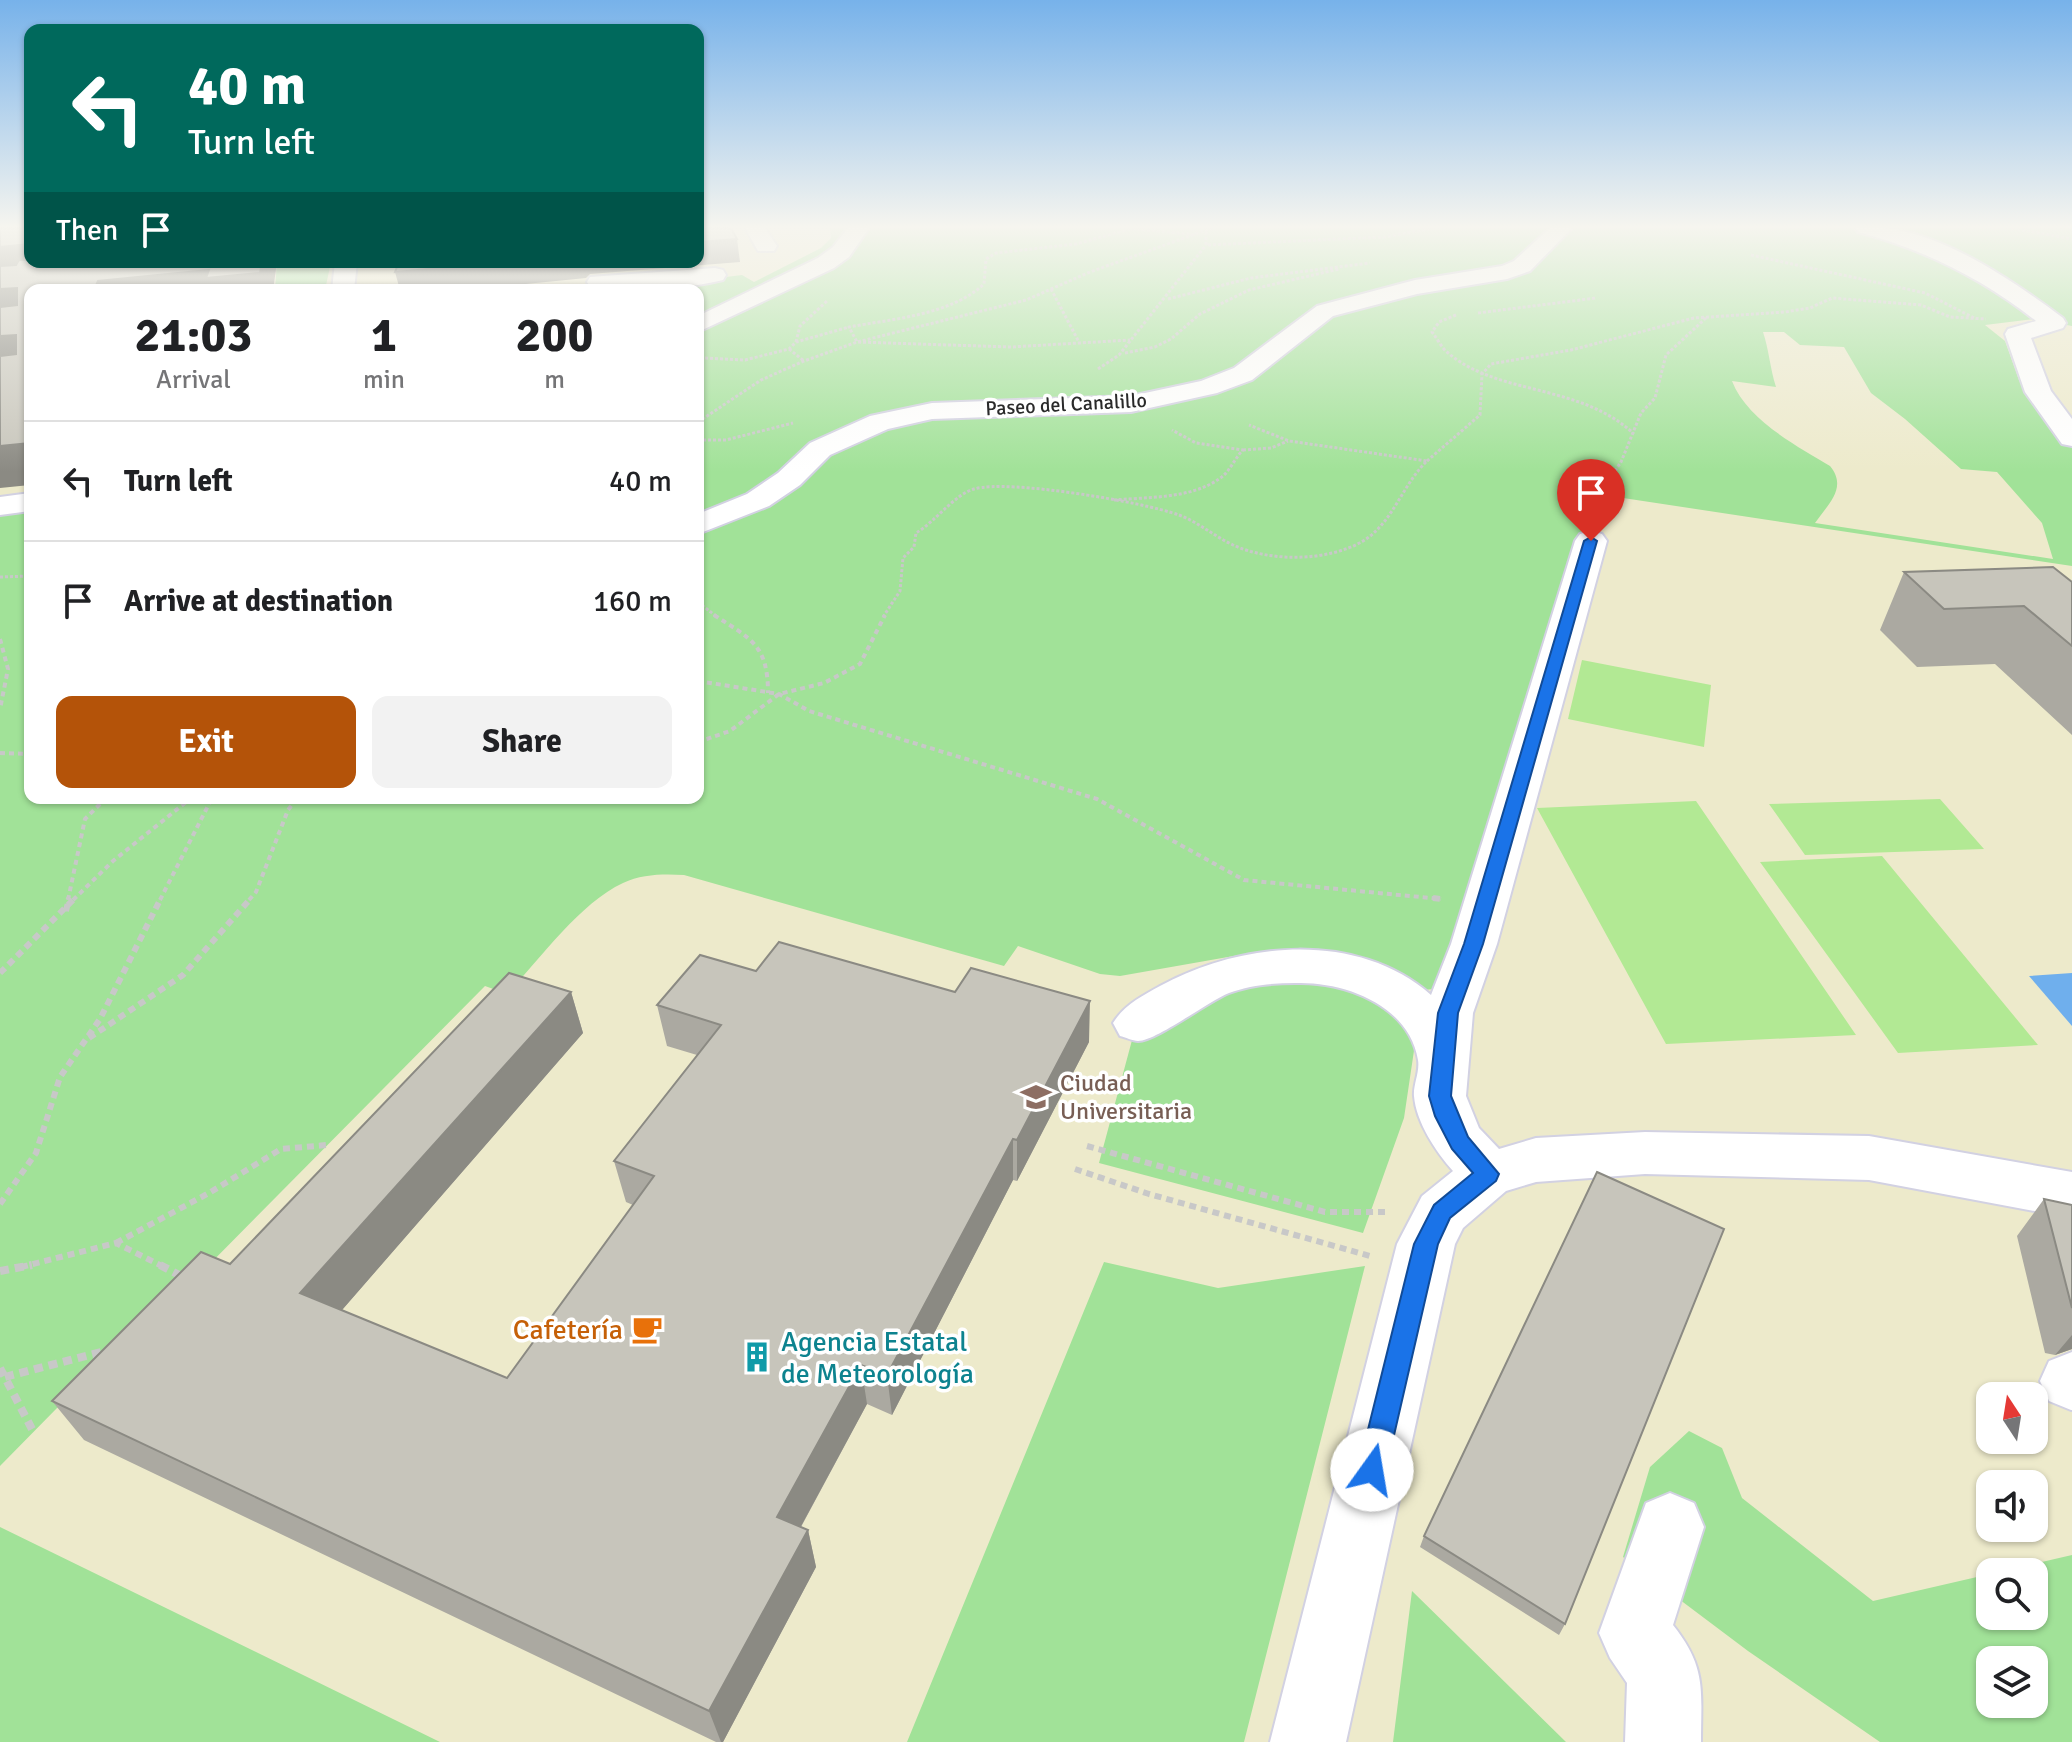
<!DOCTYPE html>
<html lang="en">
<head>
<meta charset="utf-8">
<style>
	:root { --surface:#fff; --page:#f2f2f2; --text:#202124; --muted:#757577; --line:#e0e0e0; --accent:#b45309 }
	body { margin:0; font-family:Signika,sans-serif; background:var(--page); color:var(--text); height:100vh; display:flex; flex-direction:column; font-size:30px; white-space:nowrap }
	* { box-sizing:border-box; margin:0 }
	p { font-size:26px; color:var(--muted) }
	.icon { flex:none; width:44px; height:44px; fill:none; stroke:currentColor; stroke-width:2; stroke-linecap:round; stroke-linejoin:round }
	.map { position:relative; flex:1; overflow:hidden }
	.sheet { position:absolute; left:24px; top:284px; width:680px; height:520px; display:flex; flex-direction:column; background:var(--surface); border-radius:16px; box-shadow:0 2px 6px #0004 }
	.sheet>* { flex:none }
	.banner { position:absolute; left:24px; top:24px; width:680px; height:244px; border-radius:16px; box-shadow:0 2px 6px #0004; background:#00695c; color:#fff; overflow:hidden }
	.needle { width:52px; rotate:348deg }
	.buttons { position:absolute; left:1976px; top:1382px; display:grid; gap:16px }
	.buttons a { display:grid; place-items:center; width:72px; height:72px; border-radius:16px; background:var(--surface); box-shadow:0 2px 6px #0004; font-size:40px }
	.pin { position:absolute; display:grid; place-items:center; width:68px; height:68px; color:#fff; margin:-82px -34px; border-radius:50% 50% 50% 0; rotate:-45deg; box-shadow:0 0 8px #0007 }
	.pin .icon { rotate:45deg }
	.me { position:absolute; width:88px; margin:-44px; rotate:13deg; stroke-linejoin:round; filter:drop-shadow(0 0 6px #0008) }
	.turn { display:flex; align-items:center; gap:28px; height:168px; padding:0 32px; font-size:36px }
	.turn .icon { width:104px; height:104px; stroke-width:2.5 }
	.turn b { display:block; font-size:56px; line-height:68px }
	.then { display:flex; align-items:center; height:76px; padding:0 32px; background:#0003; gap:16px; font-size:30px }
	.eta { display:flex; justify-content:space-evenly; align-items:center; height:136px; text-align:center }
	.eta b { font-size:48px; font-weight:700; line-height:56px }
	.cta { display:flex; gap:16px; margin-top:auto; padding:16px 32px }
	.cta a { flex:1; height:92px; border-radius:16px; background:var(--accent); color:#fff; font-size:32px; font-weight:700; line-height:92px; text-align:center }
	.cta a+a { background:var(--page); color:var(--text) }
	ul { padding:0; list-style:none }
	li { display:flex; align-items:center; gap:24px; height:120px; padding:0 32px; border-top:2px solid var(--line) }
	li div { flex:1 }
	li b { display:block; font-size:30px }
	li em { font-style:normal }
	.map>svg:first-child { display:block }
</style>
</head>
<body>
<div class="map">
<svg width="2072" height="1742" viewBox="0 0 2072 1742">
	<rect width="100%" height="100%" fill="#ece8dc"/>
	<!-- education -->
	<path fill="#edeacb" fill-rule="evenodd" d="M 0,228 L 30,262 L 698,262 L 698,228 L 830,228 L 831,238 L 822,248 L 698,310 L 698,290 L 30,290 L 30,798 L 698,798 L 1312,332 L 2035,319 L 2072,326 L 2072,1742 L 0,1742 ZM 1990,1396 L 2034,1396 L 2034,1440 L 1990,1440 ZM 1990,1484 L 2034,1484 L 2034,1528 L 1990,1528 ZM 1990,1572 L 2034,1572 L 2034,1616 L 1990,1616 ZM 1990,1660 L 2034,1660 L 2034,1704 L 1990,1704 Z"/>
	<!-- green -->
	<path fill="#a1e298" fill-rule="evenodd" d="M 830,228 L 2072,228 L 2072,326 L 2035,319 L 1985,325 L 2005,341 L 2019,380 L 2036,407 L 2072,448 L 2072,566 L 1610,496 L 1454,975 L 1435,989 L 1422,990 L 1302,952 L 1281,951 L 1262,951 L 1120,976 L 1100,974 L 1018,946 L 1004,966 L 684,875 C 663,874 642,874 623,883 C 580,903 540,959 507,994 L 485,986 L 192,1282 L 115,1349 L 0,1466 L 0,512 L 30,508 L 30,798 L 698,798 L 698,290 L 662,290 L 662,285 L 742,275 L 754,282 L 821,248 L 831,238 ZM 1763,332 L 1784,332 L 1800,345 L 1844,347 L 1871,393 L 1905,419 L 1961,469 L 1997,472 L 2042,523 L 2053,559 L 1815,523 C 1828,504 1848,488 1830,466 C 1797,446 1747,420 1732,381 L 1776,387 C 1770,368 1769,350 1763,332 Z
		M 277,262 L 331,262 L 325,290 L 275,290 Z
		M 1318,976 L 1392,999 L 1416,1037 L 1404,1118 L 1363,1233 L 1099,1163 L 1142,1003 Z
		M 1104,1262 L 1218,1288 L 1365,1266 L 1244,1742 L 907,1742 Z
		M 1689,1431 L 1722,1448 L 1742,1498 L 1873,1601 L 1990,1574 L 1990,1616 L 2034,1616 L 2034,1572 L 1999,1572 L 2072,1555 L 2072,1742 L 1880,1742 L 1748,1651 L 1623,1557 L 1650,1467 ZM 1990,1660 L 2034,1660 L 2034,1704 L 1990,1704 Z
		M 0,1527 L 440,1742 L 0,1742 Z
		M 1412,1591 L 1566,1742 L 1393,1742 Z"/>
	<!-- pitch -->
	<path fill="#b2e994" d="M 1582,660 L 1711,685 L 1704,747 L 1568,719 Z
		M 1940,799 L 1984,849 L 1805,855 L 1769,804 Z
		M 1696,801 L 1856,1035 L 1666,1044 L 1537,808 Z
		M 1882,856 L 2038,1045 L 1898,1053 L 1760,862 Z"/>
	<!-- water -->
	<path fill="#6fafed" d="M 2072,973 L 2072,1026 L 2029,976 Z"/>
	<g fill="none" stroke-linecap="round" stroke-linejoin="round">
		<!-- minor casing -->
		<g stroke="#d2d1e2" stroke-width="4">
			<path id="minor" d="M 745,228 L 765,228 L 777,246 L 774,251 L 758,251 Z
				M 848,228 L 869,228 L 849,257 L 834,268 L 698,332 L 698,316 L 818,258 L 833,247 Z
				M 1550,228 L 1572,228 L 1530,271 L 1507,279 L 1417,294 L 1333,316 L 1252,380 L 1217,393 L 1131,412 L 932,419 L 888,429 L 830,455 L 800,485 L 769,506 L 698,534 L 698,514 L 747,494 L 778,473 L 810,443 L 870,416 L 932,403 L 1131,396 L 1201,381 L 1234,368 L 1317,306 L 1415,280 L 1502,266 L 1514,261 Z
				M 1855,228 C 1867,228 1880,227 1892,229 C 1951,238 2016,283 2063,318 L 2066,323 L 2063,328 L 2031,338 L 2051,391 L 2072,419 L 2072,446 L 2062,444 L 2025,392 L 2005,334 L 2008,329 L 2036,321 C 1983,279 1923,249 1858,232 Z
				M 335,262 L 357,262 L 354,290 L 332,290 Z
				M 715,268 L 723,270 L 726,275 L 723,280 C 691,288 621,295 590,287 L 587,282 L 590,277 Z
				M 30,493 L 30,511 L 0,515 L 0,497 Z
				M 1591,531 L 1602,534 L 1607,541 L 1497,944 L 1473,1013 L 1466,1096 L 1479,1128 L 1499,1149 L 1536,1138 L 1645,1132 L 1869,1136 L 2072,1172 L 2072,1218 L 1869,1180 L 1645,1174 L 1536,1182 L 1506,1191 L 1463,1228 L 1455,1244 L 1346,1742 L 1270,1742 L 1397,1244 L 1422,1196 L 1453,1171 C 1436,1152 1416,1122 1414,1096 C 1413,1085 1420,1072 1418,1060 C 1409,1005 1344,981 1295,983 C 1273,983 1250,985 1229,993 C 1207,1002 1156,1041 1138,1041 C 1133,1041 1125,1037 1120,1036 L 1113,1023 C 1124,1005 1142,996 1160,986 C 1241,942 1357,930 1431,995 L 1451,944 L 1575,541 L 1580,534 Z
				M 2072,1352 L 2072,1410 L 2071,1410 L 2049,1401 L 2040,1381 L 2049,1361 Z
				M 1670,1493 L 1694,1503 L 1704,1527 L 1673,1625 C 1707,1668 1701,1690 1701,1742 L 1625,1742 L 1627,1683 L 1610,1658 L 1599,1633 L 1646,1503 Z"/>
		</g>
		<!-- path-far3 -->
		<path stroke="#c8c8c8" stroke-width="3" stroke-dasharray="3 2" stroke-linecap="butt" d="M 1127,228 L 1196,235
			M 2012,228 L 2072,239
			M 1130,229 L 1076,244 L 996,253 L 986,259 L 984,284 C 951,315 892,319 849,327 L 857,342 L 1011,347 L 1130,340
			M 1206,232 L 1206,245 L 1384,237 L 1434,228
			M 1751,255 L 1925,293 L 1976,319
			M 1051,289 L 1080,344
			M 1168,299 L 1251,278 L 1370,263
			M 1478,313 L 1596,298
			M 1456,315 L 1439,322 L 1432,332 C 1437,338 1441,347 1447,352 C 1497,396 1580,383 1634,434
			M 796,342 L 800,326 L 827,301
			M 789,349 L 804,361
			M 1125,353 L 1155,347 L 1171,339 L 1200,314 L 1249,290 L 1339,269
			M 705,358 L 745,360 L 789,349 L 796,342 L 849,327
			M 1098,369 L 1119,355 L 1206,245
			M 698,422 L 761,380 L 804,361 L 857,342 L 1026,300 L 1090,272 L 1212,228
			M 698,440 L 726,440 L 793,423
			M 1243,450 L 1271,448 L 1288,441
			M 1427,461 L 1480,415 L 1482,374 L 1491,364 L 1571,350 L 1694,318 L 1785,312 L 1810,308 L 1832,298 L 1921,305 L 1950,317 L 1986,319
			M 1114,500 C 1147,497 1190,499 1219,479 C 1230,472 1234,459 1243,450 L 1196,443 L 1172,430
			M 1599,507 L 1606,484 L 1621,462 L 1641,413 L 1655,398 L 1666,355 L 1707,317
			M 0,577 L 30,576
			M 698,602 L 717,617
			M 883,617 L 900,591 L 903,558 L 914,547 L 916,533 C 935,522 955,494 974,489 C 1009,479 1143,502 1179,515 C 1198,522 1214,536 1233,545 C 1270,562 1327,562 1363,541 C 1393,523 1402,485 1427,461 L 1289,441 L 1249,425"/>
		<!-- path-far2 -->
		<path stroke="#c8c8c8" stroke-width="4" stroke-dasharray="5 4" stroke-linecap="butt" d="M 714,615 C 751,639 768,645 768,693
			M 0,639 L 8,669 L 0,709
			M 698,681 L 779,694 L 809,711 L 1097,799 L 1244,880 L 1441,899
			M 698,742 L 730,731 L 779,694 L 824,683 L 860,664 L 885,615
			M 0,753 L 30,754
			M 68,900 L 85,819 L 106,798
			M 73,900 L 113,861 L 191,798
			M 160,900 L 212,798
			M 249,900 L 256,892 L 288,810 L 297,798"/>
		<!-- path-far1 -->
		<path stroke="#c8c8c8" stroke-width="6" stroke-dasharray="7 5" stroke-linecap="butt" d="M 1433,898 L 1441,899
			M 66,911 L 69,898
			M 0,973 L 75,898
			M 89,1038 L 183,975 L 251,898
			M 1087,1146 L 1325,1212 L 1385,1212
			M 1075,1169 L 1149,1194 L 1370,1256
			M 0,1204 L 36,1153 L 60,1077 L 100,1019 L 161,898
			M 116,1243 L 209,1193 L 281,1149 L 327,1145
			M 21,1267 L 116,1243 L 164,1267"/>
		<!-- path -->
		<path stroke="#c8c8c8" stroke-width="8" stroke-dasharray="9 6" stroke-linecap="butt" d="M 160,1265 L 183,1277
			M 0,1271 L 32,1265
			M 0,1368 L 33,1431
			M 5,1377 L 105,1351"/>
		<!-- minor -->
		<use href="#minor" fill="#fff" fill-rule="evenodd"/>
	</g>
	<!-- wall -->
	<path fill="#aba9a1" d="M 1904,572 L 2072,582 L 2072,735 L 1995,664 L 1917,667 L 1880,630 Z
		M 756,971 L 1089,1042 L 1017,1181 L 1013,1180 L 892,1415 L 867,1404 L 801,1527 L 808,1530 L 816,1567 L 723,1742 L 716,1742 L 84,1440 L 52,1401 L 230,1264 L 571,992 L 583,1033 L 342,1310 L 507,1378 L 633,1205 L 626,1202 L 614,1161 L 697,1055 L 667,1046 L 657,1005 Z
		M 2044,1199 L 2072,1205 L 2072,1349 L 2055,1355 L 2045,1353 L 2017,1236 Z
		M 1424,1536 L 1565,1624 L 1559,1635 L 1420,1547 Z"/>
	<!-- shaded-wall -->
	<path fill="#8b8a83" d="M 737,239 L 740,262 L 590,274 L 586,278 L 465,290 L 400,290 L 395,272 L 506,262 L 698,262 L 698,242 Z
		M 30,244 L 30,262 L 0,281 L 0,247 Z
		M 262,262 L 277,262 L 273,290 L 94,290 L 98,281 Z
		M 17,288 L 30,317 L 0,325 L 0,289 Z
		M 16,335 L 30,366 L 0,374 L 0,336 Z
		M 30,443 L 30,485 L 0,488 L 0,446 Z
		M 571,992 L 583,1033 L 322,1333 L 300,1293 Z
		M 1090,1001 L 1089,1042 L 1017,1181 L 1017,1140 Z
		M 1013,1139 L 1013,1180 L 892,1415 L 887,1375 Z
		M 2072,1335 L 2072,1349 L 2055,1355 Z
		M 861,1365 L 867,1404 L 786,1554 L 777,1517 Z
		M 808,1530 L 816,1567 L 723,1742 L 721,1742 L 709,1711 Z"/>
	<!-- building -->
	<path fill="#c7c5bb" stroke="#8b8a83" stroke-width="2" d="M 0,228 L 30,228 L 30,244 L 0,247 Z
		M 698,228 L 731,228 L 737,239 L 698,242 Z
		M 19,260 L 30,260 L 30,262 L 262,262 L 260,273 L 206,278 L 209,270 L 98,281 L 94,290 L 30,290 L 30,443 L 0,446 L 0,356 L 16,354 L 16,335 L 0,336 L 0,307 L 17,305 L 17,288 L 0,289 L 0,266 L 16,265 Z
		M 399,262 L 506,262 L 395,272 Z
		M 2053,567 L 2072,582 L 2072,646 L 2024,606 L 1944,609 L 1904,572 Z
		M 779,942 L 955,992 L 971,968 L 1090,1001 L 1017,1140 L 1013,1139 L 887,1375 L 861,1365 L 777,1517 L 808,1530 L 709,1711 L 52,1401 L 201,1252 L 230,1264 L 509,973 L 571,992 L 300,1293 L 507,1378 L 654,1176 L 614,1161 L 721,1025 L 657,1005 L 700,955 L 756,971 Z
		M 1597,1172 L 1724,1229 L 1565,1624 L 1424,1536 Z
		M 2044,1199 L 2072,1205 L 2072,1308 Z"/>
	<!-- sky -->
	<linearGradient id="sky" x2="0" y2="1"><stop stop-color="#77b2ea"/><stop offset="0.48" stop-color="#f6f5ef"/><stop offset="1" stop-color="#f6f5ef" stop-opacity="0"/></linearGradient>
	<rect width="2072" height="472" fill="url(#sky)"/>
	<!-- route -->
	<path fill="#1a73e8" stroke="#114b97" stroke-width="2" d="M 1591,537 L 1597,541 L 1483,944 L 1458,1013 L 1451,1096 L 1468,1137 L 1499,1174 L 1496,1181 L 1450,1218 L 1438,1244 L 1386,1470 L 1382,1479 L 1372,1483 L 1362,1479 L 1358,1470 L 1414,1244 L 1434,1205 L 1473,1173 L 1452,1149 L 1435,1116 L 1429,1096 L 1438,1013 L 1464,944 L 1584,541 Z"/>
	<!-- icons -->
	<defs>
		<g id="university-bare" transform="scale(2.4)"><path d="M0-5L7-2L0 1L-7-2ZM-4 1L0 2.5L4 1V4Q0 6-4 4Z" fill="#8d6e63" stroke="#fff" stroke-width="2.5" paint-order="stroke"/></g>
		<g id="cafe-bare" transform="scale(2.4)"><path d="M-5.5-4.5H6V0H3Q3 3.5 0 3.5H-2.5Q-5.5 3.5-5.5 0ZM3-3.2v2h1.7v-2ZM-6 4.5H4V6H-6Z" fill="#e8710a" stroke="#fff" stroke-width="2.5" paint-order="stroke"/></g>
		<g id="building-bare" transform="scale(2.4)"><path d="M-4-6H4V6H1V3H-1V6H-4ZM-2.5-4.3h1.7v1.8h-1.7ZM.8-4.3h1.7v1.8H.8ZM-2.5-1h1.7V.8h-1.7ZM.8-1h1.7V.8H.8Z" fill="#0f9aa8" stroke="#fff" stroke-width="2.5" paint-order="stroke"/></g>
	</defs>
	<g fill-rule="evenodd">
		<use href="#university-bare" x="1036" y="1097"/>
		<use href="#cafe-bare" x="647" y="1329"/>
		<use href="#building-bare" x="757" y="1357"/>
	</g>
	<g text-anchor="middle" stroke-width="7" stroke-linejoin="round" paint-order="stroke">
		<!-- far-street labels -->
		<g font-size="20" fill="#2a2a2a" stroke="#fff">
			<text transform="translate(1066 404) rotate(-3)" y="7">Paseo del Canalillo</text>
		</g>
		<!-- education labels -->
		<g font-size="24" fill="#785e54" stroke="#fff" text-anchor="start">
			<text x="1060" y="1091">Ciudad<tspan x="1060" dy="28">Universitaria</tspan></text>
		</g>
		<!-- near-food labels -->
		<g font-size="28" fill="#c56008" stroke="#fff" text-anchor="end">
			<text x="623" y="1339">Cafetería</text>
		</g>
		<!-- near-culture labels -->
		<g font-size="28" fill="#0d838f" stroke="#fff" text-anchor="start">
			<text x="781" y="1351">Agencia Estatal<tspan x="781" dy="32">de Meteorología</tspan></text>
		</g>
	</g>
</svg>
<div class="buttons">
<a><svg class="needle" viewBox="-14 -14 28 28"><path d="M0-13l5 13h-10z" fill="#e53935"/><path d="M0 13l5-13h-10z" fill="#757577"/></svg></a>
<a><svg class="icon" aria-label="sound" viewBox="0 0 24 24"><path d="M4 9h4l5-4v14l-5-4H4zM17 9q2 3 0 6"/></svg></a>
<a><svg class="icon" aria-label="search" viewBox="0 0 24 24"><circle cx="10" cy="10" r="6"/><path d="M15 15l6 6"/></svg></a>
<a><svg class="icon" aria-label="layers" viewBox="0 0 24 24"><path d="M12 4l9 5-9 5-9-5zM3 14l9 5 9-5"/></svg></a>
</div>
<div class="pin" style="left:1591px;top:541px;background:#d93025"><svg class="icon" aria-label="arrive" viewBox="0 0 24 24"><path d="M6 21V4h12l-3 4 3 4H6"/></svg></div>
<svg class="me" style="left:1372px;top:1470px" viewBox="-20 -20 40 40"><circle r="19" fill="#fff"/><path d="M0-13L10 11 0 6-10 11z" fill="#1a73e8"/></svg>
<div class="banner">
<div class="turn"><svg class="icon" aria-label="left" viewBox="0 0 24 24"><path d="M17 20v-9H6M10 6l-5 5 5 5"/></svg><div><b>40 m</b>Turn left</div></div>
<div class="then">Then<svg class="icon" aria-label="arrive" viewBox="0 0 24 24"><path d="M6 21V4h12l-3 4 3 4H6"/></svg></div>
</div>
<section class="sheet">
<div class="eta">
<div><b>21:03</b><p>Arrival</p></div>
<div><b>1</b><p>min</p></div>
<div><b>200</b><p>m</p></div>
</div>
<ul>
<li><svg class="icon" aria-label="left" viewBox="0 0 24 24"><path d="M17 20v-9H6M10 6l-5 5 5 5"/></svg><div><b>Turn left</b></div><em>40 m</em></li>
<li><svg class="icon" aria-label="arrive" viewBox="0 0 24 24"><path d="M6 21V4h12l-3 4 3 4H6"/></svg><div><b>Arrive at destination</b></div><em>160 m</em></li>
</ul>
<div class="cta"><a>Exit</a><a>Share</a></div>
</section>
</div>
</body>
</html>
